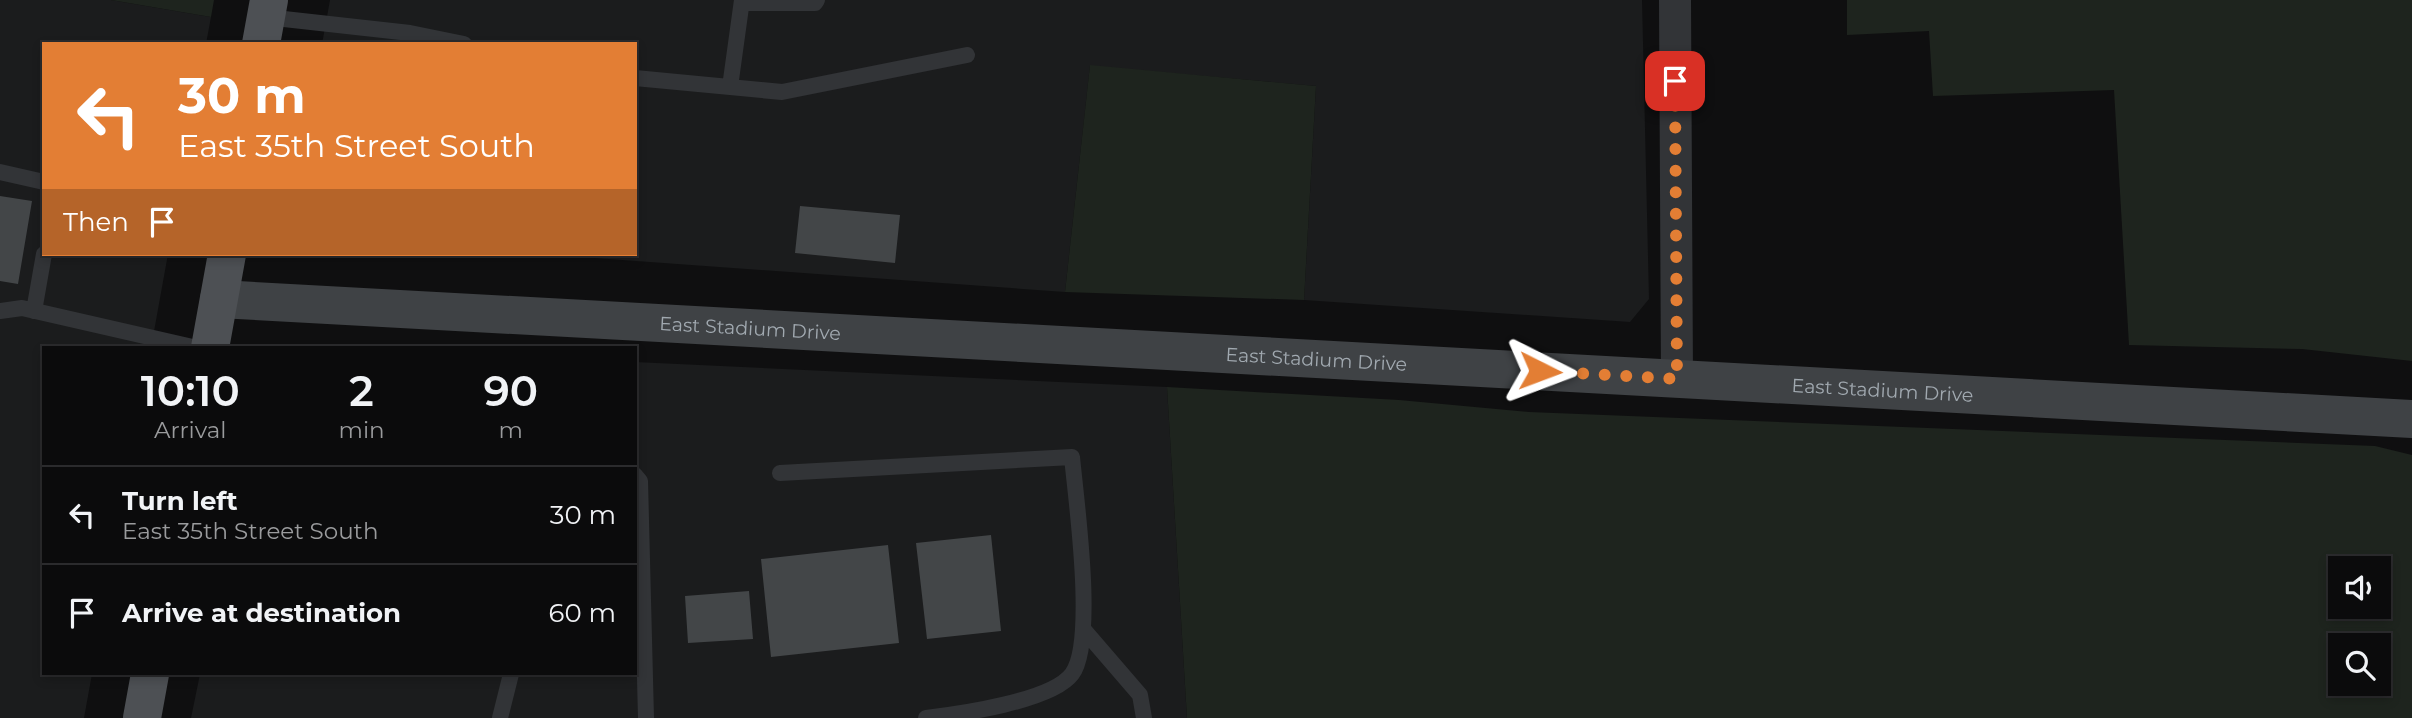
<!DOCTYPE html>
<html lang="en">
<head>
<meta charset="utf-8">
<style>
	:root { --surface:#0b0b0c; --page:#141415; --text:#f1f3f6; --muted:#9a9b9d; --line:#2b2b2d }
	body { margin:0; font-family:Montserrat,sans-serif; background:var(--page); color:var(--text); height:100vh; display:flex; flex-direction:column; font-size:26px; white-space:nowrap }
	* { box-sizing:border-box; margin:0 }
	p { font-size:23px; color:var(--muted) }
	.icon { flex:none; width:38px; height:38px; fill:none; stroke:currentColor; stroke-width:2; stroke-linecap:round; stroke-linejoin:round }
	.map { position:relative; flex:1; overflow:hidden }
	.details { position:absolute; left:42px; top:346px; width:595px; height:329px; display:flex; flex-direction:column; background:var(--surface); border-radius:0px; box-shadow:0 4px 10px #0003,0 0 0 2px var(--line) }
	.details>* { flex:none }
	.top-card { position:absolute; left:42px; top:42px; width:595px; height:214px; border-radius:0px; box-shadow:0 4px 10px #0003,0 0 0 2px var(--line); background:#e37e34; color:#fff; overflow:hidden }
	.tools { position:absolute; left:2328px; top:556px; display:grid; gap:14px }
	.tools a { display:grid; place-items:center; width:63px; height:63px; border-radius:0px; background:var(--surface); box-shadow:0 4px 10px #0003,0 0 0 2px var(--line); font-size:35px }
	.pin { position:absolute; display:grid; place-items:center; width:60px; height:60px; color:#fff; margin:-30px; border-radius:14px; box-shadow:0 4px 10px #0006 }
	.me { position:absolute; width:77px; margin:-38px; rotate:93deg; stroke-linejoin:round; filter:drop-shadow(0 0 5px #0008) }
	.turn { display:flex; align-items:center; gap:24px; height:147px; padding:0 21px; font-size:32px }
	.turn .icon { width:91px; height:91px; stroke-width:2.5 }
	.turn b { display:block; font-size:49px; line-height:60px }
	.then { display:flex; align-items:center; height:66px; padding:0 21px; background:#0003; gap:14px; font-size:26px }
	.eta { display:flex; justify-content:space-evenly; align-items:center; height:119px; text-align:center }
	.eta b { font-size:42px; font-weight:600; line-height:49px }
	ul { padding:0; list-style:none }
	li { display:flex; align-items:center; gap:21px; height:98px; padding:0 21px; border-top:2px solid var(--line) }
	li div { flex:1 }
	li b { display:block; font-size:26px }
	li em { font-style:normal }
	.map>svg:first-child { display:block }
</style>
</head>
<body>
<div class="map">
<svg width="2412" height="718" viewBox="0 0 2412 718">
	<rect width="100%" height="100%" fill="#0f0f10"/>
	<!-- built -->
	<path fill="#1b1c1d" d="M 0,0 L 111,0 L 211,17 L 206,44 L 44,44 L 44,254 L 168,254 L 151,348 L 44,348 L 44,674 L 92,674 L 84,718 L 0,718 Z
		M 330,0 L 1642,0 L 1649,299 L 1630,322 L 1304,300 L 1316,86 L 1090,66 L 1065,292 L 539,254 L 635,254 L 635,44 L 322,44 Z
		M 635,362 L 1167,387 L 1187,718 L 191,718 L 200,674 L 635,674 Z"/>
	<!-- green -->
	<path fill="#1e241e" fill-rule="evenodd" d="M 111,0 L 214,0 L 211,17 Z
		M 1847,0 L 2412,0 L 2412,361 L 2302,349 L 2129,345 L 2114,90 L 1933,96 L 1929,31 L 1847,35 Z
		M 1090,65 L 1316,86 L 1304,300 L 1065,292 Z
		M 1167,387 L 1399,400 L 1529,412 L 2375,446 L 2412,455 L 2412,718 L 1187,718 ZM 2340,569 L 2378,569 L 2378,607 L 2340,607 ZM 2340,646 L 2378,646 L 2378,684 L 2340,684 Z"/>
	<!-- building -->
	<path fill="#434648" d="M 0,196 L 32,201 L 18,284 L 0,281 Z
		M 800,206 L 900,215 L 895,263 L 795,253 Z
		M 991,535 L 1001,631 L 927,639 L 916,543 Z
		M 888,545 L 899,643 L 771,657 L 761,559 Z
		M 749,591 L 753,639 L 688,643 L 685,596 Z"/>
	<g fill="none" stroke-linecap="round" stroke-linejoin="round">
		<!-- service -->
		<path stroke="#323437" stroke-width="16" d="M 744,3 L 815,3 L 817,0
			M 266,17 L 410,33 L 464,44
			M 635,78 L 782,92 L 967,55
			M 730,87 L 742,0
			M 0,172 L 44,182
			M 0,311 L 22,308 L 197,348
			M 34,311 L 44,254
			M 780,473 L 1072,457 C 1076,500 1096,642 1072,674 C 1052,701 960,714 926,718
			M 635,475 L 640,481 L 646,718
			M 1084,630 L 1140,695 L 1144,718
			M 500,718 L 511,674"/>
		<!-- minor -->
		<path stroke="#323437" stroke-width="32" d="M 1675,0 L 1677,379"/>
		<!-- secondary -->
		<path stroke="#3f4245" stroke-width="38" id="s1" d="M 219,299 L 2412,419"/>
		<!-- primary -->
		<path stroke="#4d5054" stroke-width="38" d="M 261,44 L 269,0
			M 210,348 L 227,254
			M 142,718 L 150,674"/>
	</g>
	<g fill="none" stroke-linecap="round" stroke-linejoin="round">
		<!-- route -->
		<path stroke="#e37e34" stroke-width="12" stroke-dasharray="0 21.6" d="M 1540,371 L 1677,379 L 1675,81"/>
	</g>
	<g text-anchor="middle" stroke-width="5" stroke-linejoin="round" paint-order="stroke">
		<!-- street labels -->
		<g font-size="19" fill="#a1a9b0" stroke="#0a0a0b">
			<text dy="7" stroke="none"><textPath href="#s1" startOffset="532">East Stadium Drive</textPath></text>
			<text dy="7" stroke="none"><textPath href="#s1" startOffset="1099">East Stadium Drive</textPath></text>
			<text dy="7" stroke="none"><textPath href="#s1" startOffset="1666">East Stadium Drive</textPath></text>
		</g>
	</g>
</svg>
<div class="tools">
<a><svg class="icon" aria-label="sound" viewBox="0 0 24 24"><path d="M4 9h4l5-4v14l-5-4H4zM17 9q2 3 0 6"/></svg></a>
<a><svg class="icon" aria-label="search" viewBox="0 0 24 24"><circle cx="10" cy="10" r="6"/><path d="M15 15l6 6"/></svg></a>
</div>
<div class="pin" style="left:1675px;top:81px;background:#d93025"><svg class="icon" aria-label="arrive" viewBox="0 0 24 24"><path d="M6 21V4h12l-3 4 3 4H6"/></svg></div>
<svg class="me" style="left:1540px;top:371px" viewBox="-20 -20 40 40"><path d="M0-17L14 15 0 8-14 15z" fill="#e37e34" stroke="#fff" stroke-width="4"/></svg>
<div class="top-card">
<div class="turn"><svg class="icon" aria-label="left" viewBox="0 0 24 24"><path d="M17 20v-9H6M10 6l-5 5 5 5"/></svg><div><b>30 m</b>East 35th Street South</div></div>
<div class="then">Then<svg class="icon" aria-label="arrive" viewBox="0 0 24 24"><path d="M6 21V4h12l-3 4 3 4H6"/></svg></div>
</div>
<section class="details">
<div class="eta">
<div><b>10:10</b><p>Arrival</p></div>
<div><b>2</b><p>min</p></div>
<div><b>90</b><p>m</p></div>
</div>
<ul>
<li><svg class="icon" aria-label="left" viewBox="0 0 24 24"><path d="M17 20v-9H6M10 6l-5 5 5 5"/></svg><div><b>Turn left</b><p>East 35th Street South</p></div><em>30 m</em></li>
<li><svg class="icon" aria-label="arrive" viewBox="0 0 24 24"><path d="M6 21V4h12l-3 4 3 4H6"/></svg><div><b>Arrive at destination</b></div><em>60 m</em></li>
</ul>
</section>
</div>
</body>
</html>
